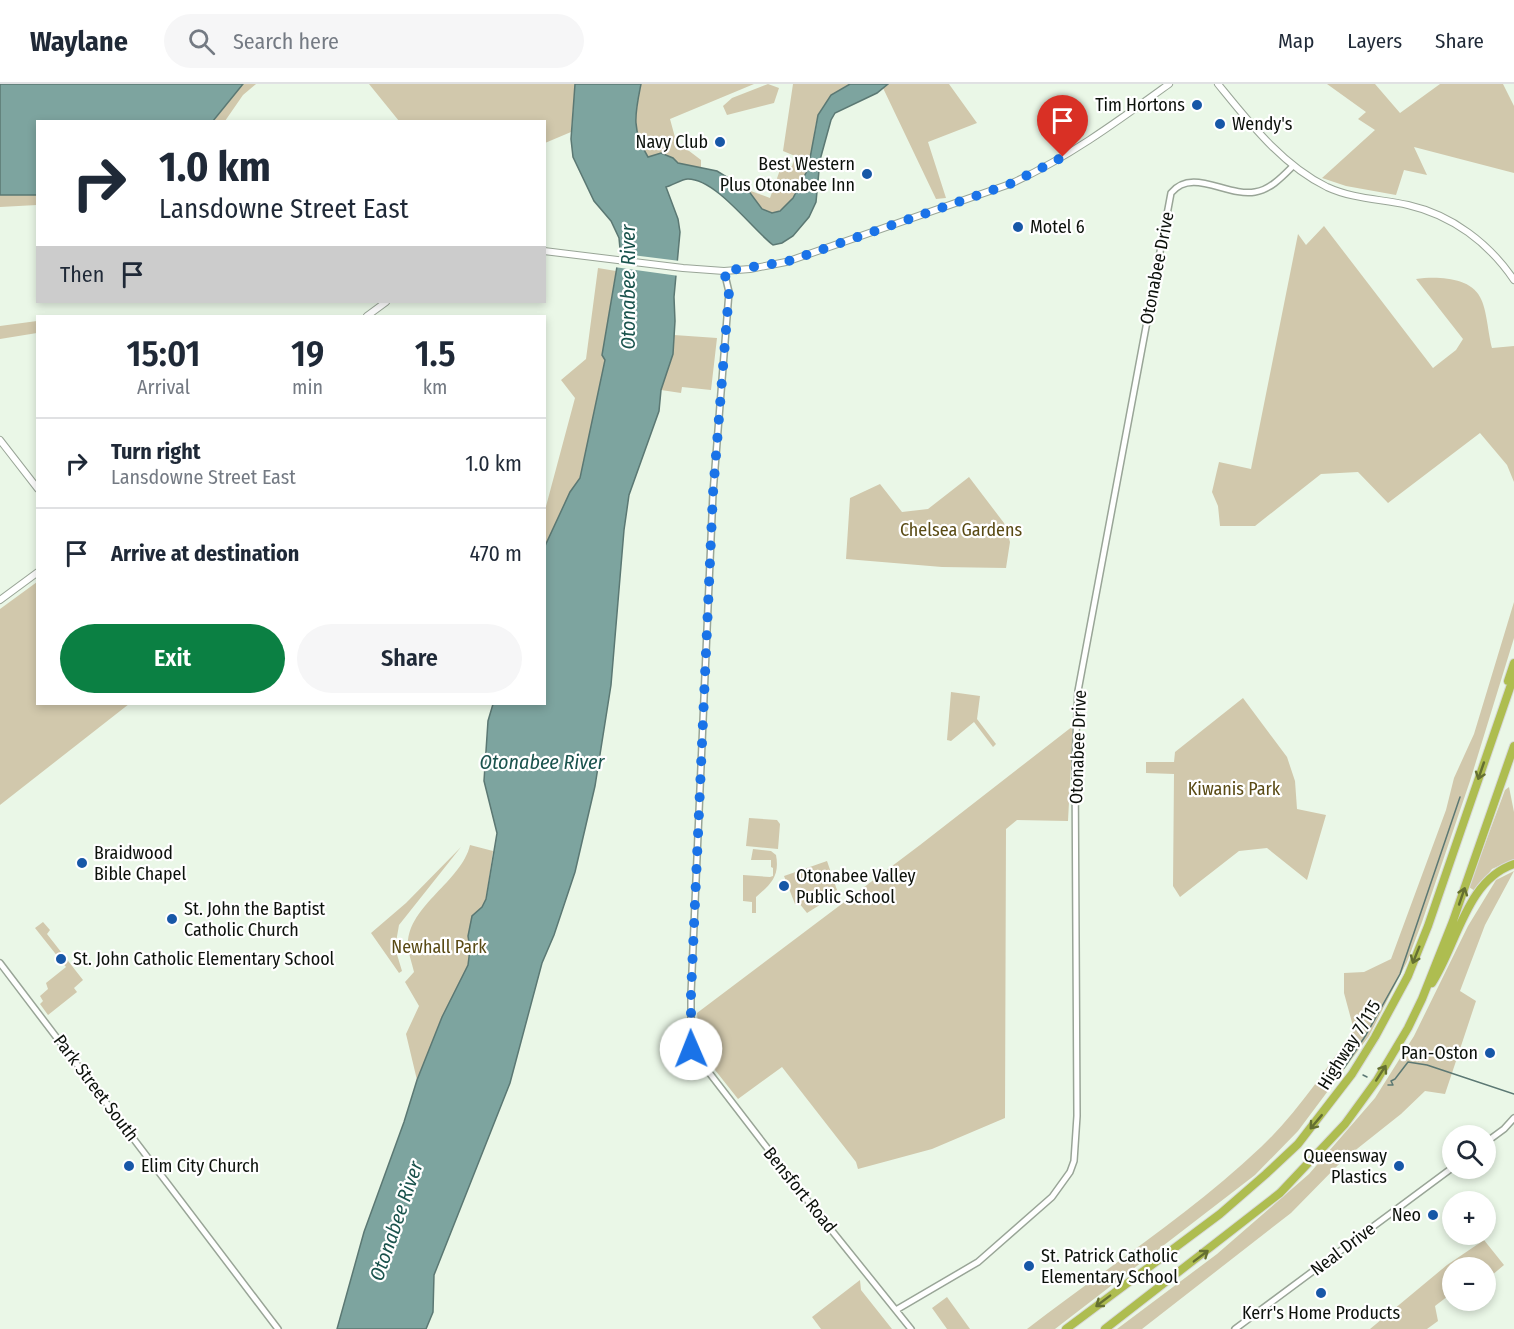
<!DOCTYPE html>
<html lang="en">
<head>
<meta charset="utf-8">
<style>
	:root { --surface:#fff; --page:#f6f6f7; --text:#1f2937; --muted:#747a83; --line:#e0e1e3; --accent:#0b8043 }
	body { margin:0; font-family:"Fira Sans Condensed",sans-serif; background:var(--page); color:var(--text); height:100vh; display:flex; flex-direction:column; font-size:22px; white-space:nowrap }
	* { box-sizing:border-box; margin:0 }
	p { font-size:20px; color:var(--muted) }
	.icon { flex:none; width:33px; height:33px; fill:none; stroke:currentColor; stroke-width:2; stroke-linecap:round; stroke-linejoin:round }
	.map { position:relative; flex:1; overflow:hidden }
	.side { position:absolute; left:36px; top:231px; width:510px; height:390px; display:flex; flex-direction:column; background:var(--surface); border-radius:0px; box-shadow:0 3px 9px #0003 }
	.side>* { flex:none }
	.top-card { position:absolute; left:36px; top:36px; width:510px; height:183px; border-radius:0px; box-shadow:0 3px 9px #0003; background:#fff; color:var(--text); overflow:hidden }
	.controls { position:absolute; left:1442px; top:1041px; display:grid; gap:12px }
	.controls a { display:grid; place-items:center; width:54px; height:54px; border-radius:50%; background:var(--surface); box-shadow:0 3px 9px #0003; font-size:30px }
	.pin { position:absolute; display:grid; place-items:center; width:51px; height:51px; color:#fff; margin:-62px -26px; border-radius:50% 50% 50% 0; rotate:-45deg; box-shadow:0 0 6px #0007 }
	.pin .icon { rotate:45deg }
	.me { position:absolute; width:66px; margin:-33px; rotate:359deg; stroke-linejoin:round; filter:drop-shadow(0 0 4px #0008) }
	.turn { display:flex; align-items:center; gap:21px; height:126px; padding:0 24px; font-size:27px }
	.turn .icon { width:78px; height:78px; stroke-width:2.5 }
	.turn b { display:block; font-size:42px; line-height:51px }
	.then { display:flex; align-items:center; height:57px; padding:0 24px; background:#0003; gap:12px; font-size:22px }
	.eta { display:flex; justify-content:space-evenly; align-items:center; height:102px; text-align:center }
	.eta b { font-size:36px; font-weight:600; line-height:42px }
	.button { display:flex; gap:12px; margin-top:auto; padding:12px 24px }
	.button a { flex:1; height:69px; border-radius:36px; background:var(--accent); color:#fff; font-size:24px; font-weight:600; line-height:69px; text-align:center }
	.button a+a { background:var(--page); color:var(--text) }
	ul { padding:0; list-style:none }
	li { display:flex; align-items:center; gap:18px; height:90px; padding:0 24px; border-top:2px solid var(--line) }
	li div { flex:1 }
	li b { display:block; font-size:22px }
	li em { font-style:normal }
	header { display:flex; align-items:center; gap:36px; box-sizing:border-box; height:84px; padding:0 30px; background:var(--surface); border-bottom:2px solid var(--line) }
	header strong { font-size:28px }
	nav { display:flex; gap:33px; margin-inline-start:auto; font-size:21px }
	.search { width:420px; height:54px; background:var(--page); display:flex; align-items:center; gap:15px; box-sizing:border-box; padding:0 21px; border-radius:33px; color:var(--muted); font-size:22px }
	.map>svg:first-child { display:block }
</style>
</head>
<body>
<header>
<strong>Waylane</strong>
<div class="search"><svg class="icon" aria-label="search" viewBox="0 0 24 24"><circle cx="10" cy="10" r="6"/><path d="M15 15l6 6"/></svg>Search here</div>
<nav><a>Map</a><a>Layers</a><a>Share</a></nav>
</header>
<div class="map">
<svg width="1514" height="1245" viewBox="0 0 1514 1245">
	<rect width="100%" height="100%" fill="#eaf7e7"/>
	<!-- green -->
	<path fill="#d1c8ac" d="M 243,0 L 256,0 L 243,11 L 225,37 L 213,38 Z
		M 369,0 L 575,0 L 571,48 L 545,59 L 544,38 L 399,37 Z
		M 641,0 L 754,0 L 670,35 L 676,57 L 701,76 L 701,84 L 648,73 C 631,45 635,30 641,0 Z
		M 768,0 L 779,4 L 774,19 L 727,31 L 723,22 L 732,14 Z
		M 793,0 L 850,0 C 836,7 824,17 818,32 C 812,49 814,70 808,86 C 802,101 781,142 761,125 C 756,120 752,111 748,106 L 770,114 L 781,83 L 792,82 L 795,72 L 783,67 Z
		M 888,0 L 949,0 L 977,39 L 928,58 L 946,114 L 936,115 L 883,4 Z
		M 1327,0 L 1375,0 L 1400,29 L 1440,0 L 1503,0 L 1514,22 L 1514,89 L 1414,63 L 1427,91 L 1404,86 L 1396,111 L 1346,102 L 1322,94 L 1375,46 L 1358,35 L 1366,28 Z
		M 0,111 L 37,111 L 37,121 L 0,123 Z
		M 1324,142 L 1433,284 L 1456,266 L 1463,255 L 1416,195 C 1436,192 1470,193 1480,213 C 1487,225 1488,250 1492,264 L 1514,262 L 1514,398 L 1507,381 L 1480,349 L 1388,419 L 1358,388 L 1321,390 L 1255,442 L 1220,442 L 1218,422 L 1212,408 L 1219,378 L 1251,385 L 1298,150 L 1306,161 Z
		M 598,184 L 616,187 L 602,271 L 605,276 L 580,394 L 570,408 L 545,462 L 545,426 L 575,314 L 561,296 L 586,275 Z
		M 37,237 L 37,249 L 0,255 L 0,242 Z
		M 674,251 L 717,254 L 711,306 L 682,303 L 681,309 L 661,306 L 673,270 Z
		M 969,393 L 1004,439 L 1010,458 L 1006,484 L 942,483 L 846,475 L 850,414 L 880,400 L 902,428 L 928,425 Z
		M 37,498 L 38,620 L 129,620 L 0,721 L 0,525 Z
		M 1514,518 L 1514,554 L 1470,697 L 1422,838 L 1407,878 L 1369,952 L 1298,1047 L 1255,1091 L 1055,1245 L 1027,1245 C 1105,1185 1189,1131 1261,1063 C 1297,1029 1325,986 1354,946 L 1344,909 L 1344,889 L 1364,888 L 1391,875 L 1446,726 L 1454,694 L 1474,650 Z
		M 951,608 L 980,612 L 977,635 L 996,660 L 993,663 L 974,638 L 951,657 L 947,656 Z
		M 1243,614 L 1287,673 L 1295,697 L 1297,725 L 1326,731 L 1307,796 L 1267,764 L 1239,767 L 1180,813 L 1173,802 L 1174,690 L 1146,689 L 1146,678 L 1174,678 L 1175,668 Z
		M 1073,642 L 1068,737 L 1017,736 L 1006,745 L 1005,1034 L 932,1065 L 858,1085 L 856,1078 L 782,983 L 738,1015 L 700,967 L 697,929 L 920,761 Z
		M 1509,703 L 1514,728 L 1514,775 L 1492,785 L 1475,807 L 1469,803 L 1505,706 Z
		M 749,734 L 777,736 L 780,740 L 778,765 L 746,762 Z
		M 470,761 L 493,767 L 486,815 L 468,852 L 470,865 L 468,881 L 442,933 L 417,996 L 406,950 L 419,922 L 405,898 L 414,888 C 412,879 408,869 408,860 C 408,822 462,797 470,761 Z
		M 461,763 L 399,841 L 395,864 L 402,887 L 399,889 L 371,849 L 406,819 Z
		M 753,765 L 771,767 L 776,771 C 780,792 771,800 756,813 L 756,829 L 752,829 L 752,818 L 743,817 L 743,791 L 770,793 L 773,792 L 773,784 L 771,783 L 771,776 L 751,776 Z
		M 827,777 L 837,806 L 823,811 L 826,817 L 807,829 L 799,819 L 795,820 L 784,792 Z
		M 1514,787 L 1485,841 L 1460,907 L 1476,917 L 1445,1010 L 1425,1007 L 1401,1030 L 1343,1076 L 1291,1129 L 1142,1245 L 1117,1245 L 1217,1170 L 1309,1090 L 1375,1014 L 1414,952 L 1468,842 L 1496,796 Z
		M 43,838 L 50,846 L 47,850 L 83,896 L 74,904 L 77,908 L 48,931 L 40,920 L 43,917 L 40,912 L 48,905 L 46,899 L 66,883 L 35,844 Z
		M 1484,1156 L 1504,1181 L 1485,1197 L 1485,1184 L 1452,1184 L 1452,1209 L 1435,1222 L 1438,1237 L 1427,1245 L 1370,1245 L 1447,1181 Z
		M 860,1196 L 861,1206 L 892,1245 L 821,1245 L 812,1233 Z
		M 947,1213 L 970,1245 L 947,1245 L 932,1224 Z"/>
	<!-- water -->
	<path fill="#7da49f" stroke="#5b7873" stroke-width="1.5" d="M 0,0 L 243,0 L 213,37 L 38,38 L 37,111 L 0,111 Z
		M 575,0 L 641,0 C 635,30 631,45 648,73 L 661,69 L 673,74 L 678,79 L 717,87 L 748,106 L 762,125 L 772,129 L 780,127 L 793,114 L 808,85 L 818,31 L 831,11 L 850,0 L 888,0 L 877,9 L 835,29 L 831,36 L 820,76 L 816,118 L 809,133 L 793,152 L 782,159 L 773,161 C 752,145 716,95 688,95 C 682,95 673,101 666,103 L 678,135 L 680,148 L 674,213 L 675,237 L 673,270 L 661,306 L 659,327 L 629,411 L 624,446 L 611,601 L 595,702 L 575,788 L 554,851 L 542,879 L 510,999 L 434,1191 L 433,1228 L 426,1245 L 337,1245 L 364,1148 L 404,1038 L 417,996 L 442,933 L 468,881 L 470,865 L 468,852 L 472,832 L 482,823 L 486,815 L 497,749 L 484,697 L 488,637 L 493,620 L 544,620 L 545,462 L 570,408 L 580,394 L 605,276 L 602,271 L 620,165 L 619,154 L 611,137 L 594,117 L 573,73 L 571,55 Z"/>
	<!-- pier -->
	<path fill="#eaf7e7" d="M 616,169 L 680,177 L 679,192 L 614,183 Z"/>
	<g fill="none" stroke-linecap="round" stroke-linejoin="round">
		<!-- stream -->
		<path stroke="#5b7873" stroke-width="1.5" d="M 1344,984 L 1366,951 L 1400,890 L 1460,713
			M 1363,991 L 1367,993
			M 1388,1001 L 1393,1001 L 1391,997 L 1395,995 L 1408,978 L 1427,981 L 1514,1010"/>
		<!-- tertiary casing -->
		<g stroke="#99a597" stroke-width="8">
			<path id="tertiary" d="M 724,187 L 729,208 L 713,409 L 691,910 L 691,965 L 808,1117 L 911,1245
				M 0,879 L 278,1245
				M 1485,1059 L 1504,1045 L 1514,1034
				M 896,1226 L 978,1178 L 1052,1113 L 1070,1088 L 1074,1077 L 1077,1032 L 1075,676 L 1078,607 L 1171,109 C 1192,83 1227,113 1255,108 C 1270,106 1283,92 1293,82
				M 1235,1245 L 1452,1084"/>
		</g>
		<!-- secondary casing -->
		<g stroke="#99a597" stroke-width="8">
			<path id="secondary" d="M 1218,0 C 1249,38 1282,81 1327,103 C 1353,115 1381,115 1408,121 C 1452,131 1489,159 1514,196
				M 544,167 L 683,184 L 724,187 L 750,185 L 786,178 L 1010,100 C 1068,74 1118,37 1169,0
				M 367,232 L 386,218
				M 0,356 L 38,405
				M 0,516 L 38,488"/>
		</g>
		<!-- motorway casing -->
		<g stroke="#d8d9d8" stroke-width="10">
			<path id="motorway" d="M 1508,597 L 1514,579
				M 1432,899 C 1457,861 1466,796 1514,780
				M 1066,1245 L 1220,1130 L 1266,1090 L 1298,1060 L 1352,990 L 1375,953 L 1408,892 L 1428,842 L 1514,592
				M 1105,1245 L 1280,1109 L 1345,1040 L 1377,996 L 1408,944 L 1422,915 L 1453,837 L 1514,662"/>
		</g>
		<!-- tertiary -->
		<use href="#tertiary" stroke="#fff" stroke-width="5"/>
		<!-- secondary -->
		<use href="#secondary" stroke="#fff" stroke-width="6"/>
		<!-- motorway -->
		<use href="#motorway" stroke="#aebd50" stroke-width="8"/>
	</g>
	<!-- one-way arrows -->
	<defs><path id="oneway-shaft" d="M-6 0H5M1.5-3L5.5 0L1.5 3" fill="none" stroke-width="1.6" stroke-linecap="round" stroke-linejoin="round" transform="scale(1.5)"/></defs>
	<g stroke="#657031">
		<use href="#oneway-shaft" transform="translate(1481 687) rotate(109)"/>
		<use href="#oneway-shaft" transform="translate(1462 812) rotate(-71)"/>
		<use href="#oneway-shaft" transform="translate(1416 871) rotate(112)"/>
		<use href="#oneway-shaft" transform="translate(1381 989) rotate(-57)"/>
		<use href="#oneway-shaft" transform="translate(1316 1038) rotate(130)"/>
		<use href="#oneway-shaft" transform="translate(1201 1172) rotate(-37)"/>
		<use href="#oneway-shaft" transform="translate(1103 1217) rotate(143)"/>
	</g>
	<g fill="none" stroke-linecap="round" stroke-linejoin="round">
		<!-- route -->
		<path stroke="#1a73e8" stroke-width="10" stroke-dasharray="0 18" d="M 691,965 L 691,910 L 713,409 L 729,208 L 724,187 L 786,178 L 1010,100 L 1063,73"/>
	</g>
	<!-- markers -->
	<g fill="#1757a7" stroke="#fff" stroke-width="2">
		<circle cx="1197" cy="21" r="6"/>
		<circle cx="1220" cy="40" r="6"/>
		<circle cx="720" cy="58" r="6"/>
		<circle cx="867" cy="90" r="6"/>
		<circle cx="1018" cy="143" r="6"/>
		<circle cx="82" cy="779" r="6"/>
		<circle cx="784" cy="802" r="6"/>
		<circle cx="172" cy="835" r="6"/>
		<circle cx="61" cy="875" r="6"/>
		<circle cx="1490" cy="969" r="6"/>
		<circle cx="129" cy="1082" r="6"/>
		<circle cx="1399" cy="1082" r="6"/>
		<circle cx="1433" cy="1131" r="6"/>
		<circle cx="1029" cy="1182" r="6"/>
		<circle cx="1321" cy="1209" r="6"/>
	</g>
	<g text-anchor="middle" stroke-width="4.5" stroke-linejoin="round" paint-order="stroke">
		<!-- poi labels -->
		<g font-size="18" fill="#0c110b" stroke="#fff" text-anchor="start">
			<text x="1185" y="27" text-anchor="end">Tim Hortons</text>
			<text x="1232" y="46">Wendy's</text>
			<text x="708" y="64" text-anchor="end">Navy Club</text>
			<text x="855" y="86" text-anchor="end">Best Western<tspan x="855" dy="21">Plus Otonabee Inn</tspan></text>
			<text x="1030" y="149">Motel 6</text>
			<text x="94" y="775">Braidwood<tspan x="94" dy="21">Bible Chapel</tspan></text>
			<text x="796" y="798">Otonabee Valley<tspan x="796" dy="21">Public School</tspan></text>
			<text x="184" y="831">St. John the Baptist<tspan x="184" dy="21">Catholic Church</tspan></text>
			<text x="73" y="881">St. John Catholic Elementary School</text>
			<text x="1478" y="975" text-anchor="end">Pan-Oston</text>
			<text x="1387" y="1078" text-anchor="end">Queensway<tspan x="1387" dy="21">Plastics</tspan></text>
			<text x="141" y="1088">Elim City Church</text>
			<text x="1421" y="1137" text-anchor="end">Neo</text>
			<text x="1041" y="1178">St. Patrick Catholic<tspan x="1041" dy="21">Elementary School</tspan></text>
			<text x="1321" y="1235" text-anchor="middle">Kerr's Home Products</text>
		</g>
		<!-- street labels -->
		<g font-size="18" fill="#0c110b" stroke="#fff">
			<text transform="translate(1157 184) rotate(-79)" y="6">Otonabee Drive</text>
			<text transform="translate(1078 663) rotate(-88)" y="6">Otonabee Drive</text>
			<text transform="translate(1349 961) rotate(-58)" y="6">Highway 7/115</text>
			<text transform="translate(96 1004) rotate(53)" y="6">Park Street South</text>
			<text transform="translate(800 1106) rotate(51)" y="6">Bensfort Road</text>
			<text transform="translate(1343 1165) rotate(-37)" y="6">Neal Drive</text>
		</g>
		<!-- park labels -->
		<g font-size="18" fill="#594a14" stroke="#fff">
			<text x="961" y="452">Chelsea Gardens</text>
			<text x="1234" y="711">Kiwanis Park</text>
			<text x="439" y="869">Newhall Park</text>
		</g>
		<!-- water labels -->
		<g font-size="20" font-style="italic" fill="#1a534d" stroke="#fff">
			<text transform="translate(628 203) rotate(-90)" y="7">Otonabee River</text>
			<text x="542" y="685">Otonabee River</text>
			<text transform="translate(396 1137) rotate(-71)" y="7">Otonabee River</text>
		</g>
	</g>
</svg>
<div class="controls">
<a><svg class="icon" aria-label="search" viewBox="0 0 24 24"><circle cx="10" cy="10" r="6"/><path d="M15 15l6 6"/></svg></a>
<a>+</a>
<a>−</a>
</div>
<div class="pin" style="left:1063px;top:73px;background:#d93025"><svg class="icon" aria-label="arrive" viewBox="0 0 24 24"><path d="M6 21V4h12l-3 4 3 4H6"/></svg></div>
<svg class="me" style="left:691px;top:965px" viewBox="-20 -20 40 40"><circle r="19" fill="#fff"/><path d="M0-13L10 11 0 6-10 11z" fill="#1a73e8"/></svg>
<div class="top-card">
<div class="turn"><svg class="icon" aria-label="right" viewBox="0 0 24 24"><path d="M7 20v-9h11M14 6l5 5-5 5"/></svg><div><b>1.0 km</b>Lansdowne Street East</div></div>
<div class="then">Then<svg class="icon" aria-label="arrive" viewBox="0 0 24 24"><path d="M6 21V4h12l-3 4 3 4H6"/></svg></div>
</div>
<section class="side">
<div class="eta">
<div><b>15:01</b><p>Arrival</p></div>
<div><b>19</b><p>min</p></div>
<div><b>1.5</b><p>km</p></div>
</div>
<ul>
<li><svg class="icon" aria-label="right" viewBox="0 0 24 24"><path d="M7 20v-9h11M14 6l5 5-5 5"/></svg><div><b>Turn right</b><p>Lansdowne Street East</p></div><em>1.0 km</em></li>
<li><svg class="icon" aria-label="arrive" viewBox="0 0 24 24"><path d="M6 21V4h12l-3 4 3 4H6"/></svg><div><b>Arrive at destination</b></div><em>470 m</em></li>
</ul>
<div class="button"><a>Exit</a><a>Share</a></div>
</section>
</div>
</body>
</html>
